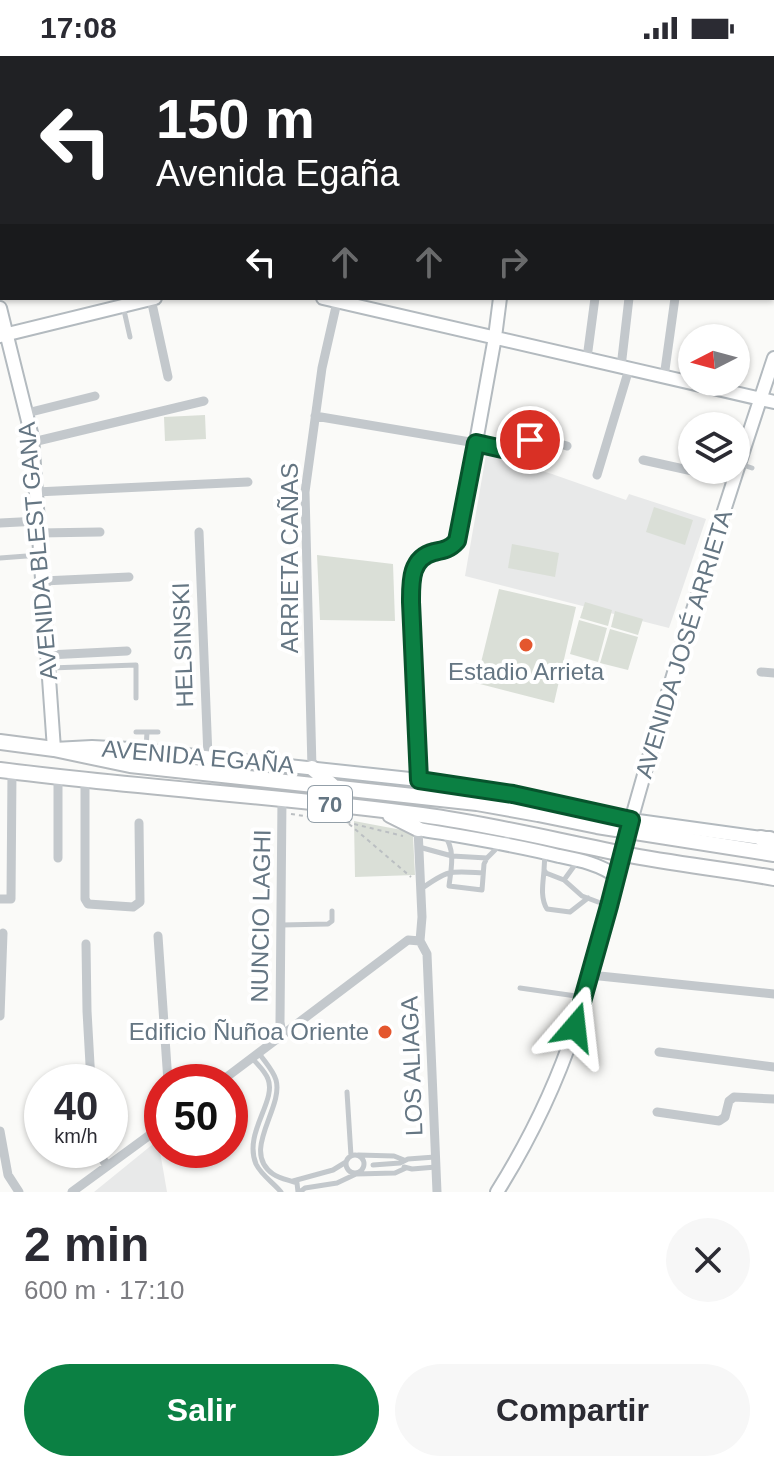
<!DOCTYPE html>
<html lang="es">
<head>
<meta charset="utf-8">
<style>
	:root { --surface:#fff; --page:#f7f7f7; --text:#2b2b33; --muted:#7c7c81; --accent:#0b8043 }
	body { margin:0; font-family:Helvetica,sans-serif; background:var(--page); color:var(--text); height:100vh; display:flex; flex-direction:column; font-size:30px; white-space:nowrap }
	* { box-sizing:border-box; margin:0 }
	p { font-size:26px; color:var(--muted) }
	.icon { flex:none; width:44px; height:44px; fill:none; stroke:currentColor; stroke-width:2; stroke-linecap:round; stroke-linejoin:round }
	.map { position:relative; height:1136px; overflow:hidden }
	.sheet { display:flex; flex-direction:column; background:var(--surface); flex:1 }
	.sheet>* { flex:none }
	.hud { position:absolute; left:0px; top:0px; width:774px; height:244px; box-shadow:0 2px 6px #0004; background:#202124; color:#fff; overflow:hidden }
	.needle { width:52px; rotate:264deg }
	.fabs { position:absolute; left:678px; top:268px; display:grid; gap:16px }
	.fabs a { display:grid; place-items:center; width:72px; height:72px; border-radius:50%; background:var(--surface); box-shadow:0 2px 6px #0004; font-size:40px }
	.speed { position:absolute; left:24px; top:1008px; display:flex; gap:16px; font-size:40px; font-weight:700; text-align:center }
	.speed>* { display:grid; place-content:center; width:104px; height:104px; border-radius:50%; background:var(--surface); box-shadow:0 2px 6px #0004; line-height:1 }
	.speed small { font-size:20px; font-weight:400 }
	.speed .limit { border:12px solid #d22; background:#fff; color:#111 }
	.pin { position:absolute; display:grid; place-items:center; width:68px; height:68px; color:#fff; margin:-34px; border:4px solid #fff; border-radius:50%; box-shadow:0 2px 8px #0007 }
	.me { position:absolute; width:88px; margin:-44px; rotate:17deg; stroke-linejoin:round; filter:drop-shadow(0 0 6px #0008) }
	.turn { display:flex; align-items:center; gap:28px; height:168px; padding:0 24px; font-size:36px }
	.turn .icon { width:104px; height:104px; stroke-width:2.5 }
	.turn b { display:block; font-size:56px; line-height:68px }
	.lanes { display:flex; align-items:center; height:76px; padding:0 24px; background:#0003; justify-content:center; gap:40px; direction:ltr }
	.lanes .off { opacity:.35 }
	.round { display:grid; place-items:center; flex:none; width:84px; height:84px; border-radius:42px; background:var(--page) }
	.headline { display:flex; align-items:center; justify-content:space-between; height:136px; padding:0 24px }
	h1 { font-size:48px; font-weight:600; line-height:60px }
	.button { display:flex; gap:16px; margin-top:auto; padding:16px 24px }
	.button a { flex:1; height:92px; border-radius:48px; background:var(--accent); color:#fff; font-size:32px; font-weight:600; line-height:92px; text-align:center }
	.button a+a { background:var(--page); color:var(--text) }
	.status { display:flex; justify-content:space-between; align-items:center; height:56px; padding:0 40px; background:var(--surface); direction:ltr }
	.status svg { height:22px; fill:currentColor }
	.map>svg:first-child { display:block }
</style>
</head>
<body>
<div class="status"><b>17:08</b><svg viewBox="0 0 49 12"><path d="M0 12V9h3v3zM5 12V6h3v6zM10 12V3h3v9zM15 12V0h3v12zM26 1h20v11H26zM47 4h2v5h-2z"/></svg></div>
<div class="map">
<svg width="774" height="1136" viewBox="0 0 774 1136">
	<rect width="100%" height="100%" fill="#fafaf8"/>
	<!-- built -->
	<path fill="#e8e9e9" d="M 486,399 L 552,418 L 626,444 L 629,438 L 706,463 L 669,572 L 465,520 Z
		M 158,1084 L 167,1136 L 94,1136 Z"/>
	<!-- green -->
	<path fill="#dadfd7" d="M 205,359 L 206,383 L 165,385 L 164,361 Z
		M 654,451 L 693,464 L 685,489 L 646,476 Z
		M 512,488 L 559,497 L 555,521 L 508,512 Z
		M 317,499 L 393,508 L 395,565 L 320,564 Z
		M 499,533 L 576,551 L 554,647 L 476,627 Z
		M 585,546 L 612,554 L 608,570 L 580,562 Z
		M 615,555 L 643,563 L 638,579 L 611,571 Z
		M 579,564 L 607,572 L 598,606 L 570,598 Z
		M 610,573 L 638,581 L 628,614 L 600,607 Z
		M 354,765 L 407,775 L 413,780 L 415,819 L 355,821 Z"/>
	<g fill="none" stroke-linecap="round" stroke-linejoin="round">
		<!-- secondary casing -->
		<g stroke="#b3babf" stroke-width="16">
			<path id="secondary" d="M 533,2 L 533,0
				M 772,68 L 774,69
				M 0,69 L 2,69
				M 323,242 L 774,346
				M 0,252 L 32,381 L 54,693 L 92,691 L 131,693 L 419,724 L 490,734 L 631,764 L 761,782 L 770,782
				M 0,280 L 155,242
				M 419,724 L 411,546 C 411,535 410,523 414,513 C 422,489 448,503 459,480 L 495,281 L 500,242
				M 418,773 C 465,781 512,788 559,800 C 579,804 600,808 617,821
				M 497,1136 C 529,1085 556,1029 575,972 C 596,906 610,838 629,772 C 673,614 722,457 774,302"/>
		</g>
		<!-- primary casing -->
		<g stroke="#b5babe" stroke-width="18">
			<path id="primary" d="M 0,686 L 54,693 L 130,709 L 477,747 L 538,758 L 597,770 L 774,798
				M 312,712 L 333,730
				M 0,714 C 140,732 282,740 422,759 C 490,768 557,785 624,798 C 674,808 724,813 774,822
				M 390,759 L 418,773
				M 761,782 L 774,785"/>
		</g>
		<!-- path -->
		<path stroke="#bbbfc2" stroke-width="2" stroke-dasharray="4 4" stroke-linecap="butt" d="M 291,758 L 346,766 L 403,780
			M 349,768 L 411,821"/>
		<!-- lane -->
		<path stroke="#c3c8cc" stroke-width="5" d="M 70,0 L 70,2
			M 0,214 L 2,214
			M 123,250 L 130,281
			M 740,408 L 752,412
			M 0,502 L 40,499
			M 50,612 L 136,609 L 136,642
			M 136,676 L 147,676 L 146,693
			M 147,676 L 158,676
			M 444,779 C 456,794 451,813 449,830 L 482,834 L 484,808 L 487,802 L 512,777
			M 419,791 L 452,800 L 487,802
			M 545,797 L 544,814 L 546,817 L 564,824 L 582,840 L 606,849
			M 544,815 C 543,827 540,842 547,853 L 570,856 L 588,842
			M 564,824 L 577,806
			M 421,833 C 449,813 450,815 483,817
			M 282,869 L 328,868 L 332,865 L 332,855
			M 520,932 L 583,941
			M 259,997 C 264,1005 273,1014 276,1024 C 284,1052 240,1095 273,1118 C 280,1123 289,1124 297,1127 L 298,1136
			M 253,1003 C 258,1009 265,1015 268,1023 C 277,1045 243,1077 256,1108 C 262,1120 273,1126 281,1136
			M 347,1036 L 351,1100
			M346 1108a9 9 0 1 1 18 0a9 9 0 1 1-18 0Z
			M 358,1099 L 394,1100 L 404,1104
			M 373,1109 L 400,1107 L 408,1103 L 435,1101
			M 404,1111 L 412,1113 L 436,1111
			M 293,1125 L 333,1114 L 346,1106
			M 300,1136 L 305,1132 L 337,1127 L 356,1118 L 395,1117 L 406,1112"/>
		<!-- street -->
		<path stroke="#c3c8cc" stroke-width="9" d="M 20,0 L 21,2
			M 95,0 L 95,2
			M 139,0 L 139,2
			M 193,0 L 194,2
			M 403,2 L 403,0
			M 151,243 L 168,321
			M 587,302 L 595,242
			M 621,311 L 629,242
			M 664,321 L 675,242
			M 27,357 L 95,340
			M 315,360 L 476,387 L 520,397 L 525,395 L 530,384 L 536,381 L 567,390
			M 33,386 L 204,345
			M 643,404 L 733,424
			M 597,419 L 629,313
			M 36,436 L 248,426
			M 0,467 L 39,465
			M 199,476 L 208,701
			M 39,477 L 100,476
			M 43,525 L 129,521
			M 48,599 L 127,595
			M 761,616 L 774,617
			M 312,712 L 305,436 L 322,312 L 337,246
			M 85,724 L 85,843 L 88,848 L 133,851 L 140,846 L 139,767
			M 418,773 L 422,861 L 420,885
			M 58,802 L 58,722
			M 0,843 L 11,843 L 12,715
			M 158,880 L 168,1026
			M 420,885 L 427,898 L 437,1136
			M 86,888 L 87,955 L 91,1026
			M 590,919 L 774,938
			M 0,960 L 3,877
			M 282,979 L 280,966 L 282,742
			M 659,996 L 774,1011
			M 220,1026 L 408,884 L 420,885
			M 657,1056 L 719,1065 L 725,1061 L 729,1045 L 734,1041 L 774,1043
			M 0,1075 L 8,1119 L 19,1136
			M 97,1094 L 107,1110
			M 72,1136 L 162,1070"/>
		<!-- secondary -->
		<use href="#secondary" stroke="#fff" stroke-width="12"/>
		<!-- primary -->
		<use href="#primary" stroke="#fff" stroke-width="14"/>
	</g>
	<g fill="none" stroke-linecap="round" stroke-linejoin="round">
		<!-- route casing -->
		<g stroke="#07532c" stroke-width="20">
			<path id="route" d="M 530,384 L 525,395 L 520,397 L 476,387 L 457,485 C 450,493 444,494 434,496 C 410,502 411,526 411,546 L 419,724 L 513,738 L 631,764 L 609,850 L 575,971"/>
		</g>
		<!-- route -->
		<use href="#route" stroke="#0b8043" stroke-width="14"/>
	</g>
	<!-- markers -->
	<g fill="#e4572e" stroke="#fff" stroke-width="3">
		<circle cx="526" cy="589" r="8"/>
		<circle cx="385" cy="976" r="8"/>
	</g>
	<g text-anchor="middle" stroke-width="8" stroke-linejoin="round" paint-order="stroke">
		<!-- shield labels -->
		<rect fill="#fff" stroke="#939fa8" stroke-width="2" x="308" y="730" width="44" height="36" rx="6"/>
		<g font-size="22" font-weight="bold" fill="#657683">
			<text x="330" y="756">70</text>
		</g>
		<!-- street labels -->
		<g font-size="24" fill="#657683" stroke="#fff">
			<text transform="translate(38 495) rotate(-95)" y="8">AVENIDA BLEST GANA</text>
			<text transform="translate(290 502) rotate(-90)" y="8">ARRIETA CAÑAS</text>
			<text transform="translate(684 588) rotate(-73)" y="8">AVENIDA JOSÉ ARRIETA</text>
			<text transform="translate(183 589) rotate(-92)" y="8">HELSINSKI</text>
			<text transform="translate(198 701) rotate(5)" y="8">AVENIDA EGAÑA</text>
			<text transform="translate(261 860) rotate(-89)" y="8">NUNCIO LAGHI</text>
			<text transform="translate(412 1010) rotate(-92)" y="8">LOS ALIAGA</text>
		</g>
		<!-- poi labels -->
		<g font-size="24" fill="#657683" stroke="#fff">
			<text x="526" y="624">Estadio Arrieta</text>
			<text x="369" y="984" text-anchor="end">Edificio Ñuñoa Oriente</text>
		</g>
	</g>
</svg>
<div class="fabs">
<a><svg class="needle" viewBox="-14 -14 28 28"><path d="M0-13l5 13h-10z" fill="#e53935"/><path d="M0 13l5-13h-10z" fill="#7c7c81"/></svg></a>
<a><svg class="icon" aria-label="layers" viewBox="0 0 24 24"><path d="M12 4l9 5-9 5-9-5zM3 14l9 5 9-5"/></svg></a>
</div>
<div class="speed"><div>40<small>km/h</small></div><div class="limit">50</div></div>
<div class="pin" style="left:530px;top:384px;background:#d93025"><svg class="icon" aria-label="arrive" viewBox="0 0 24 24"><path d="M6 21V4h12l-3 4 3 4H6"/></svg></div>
<svg class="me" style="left:575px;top:971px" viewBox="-20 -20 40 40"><path d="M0-17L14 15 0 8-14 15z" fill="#0b8043" stroke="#fff" stroke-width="4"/></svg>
<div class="hud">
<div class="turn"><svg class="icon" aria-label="left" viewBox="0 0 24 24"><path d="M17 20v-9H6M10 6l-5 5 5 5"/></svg><div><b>150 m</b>Avenida Egaña</div></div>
<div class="lanes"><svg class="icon" aria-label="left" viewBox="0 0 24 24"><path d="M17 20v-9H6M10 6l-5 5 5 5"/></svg><svg class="icon off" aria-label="ahead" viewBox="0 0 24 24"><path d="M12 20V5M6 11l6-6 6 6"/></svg><svg class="icon off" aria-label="ahead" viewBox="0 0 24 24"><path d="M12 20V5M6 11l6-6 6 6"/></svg><svg class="icon off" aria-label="right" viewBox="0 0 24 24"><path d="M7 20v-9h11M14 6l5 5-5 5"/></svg></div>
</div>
</div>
<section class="sheet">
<div class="headline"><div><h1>2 min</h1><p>600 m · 17:10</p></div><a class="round"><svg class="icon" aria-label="close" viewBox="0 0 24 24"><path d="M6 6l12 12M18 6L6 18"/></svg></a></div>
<div class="button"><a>Salir</a><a>Compartir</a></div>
</section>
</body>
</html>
